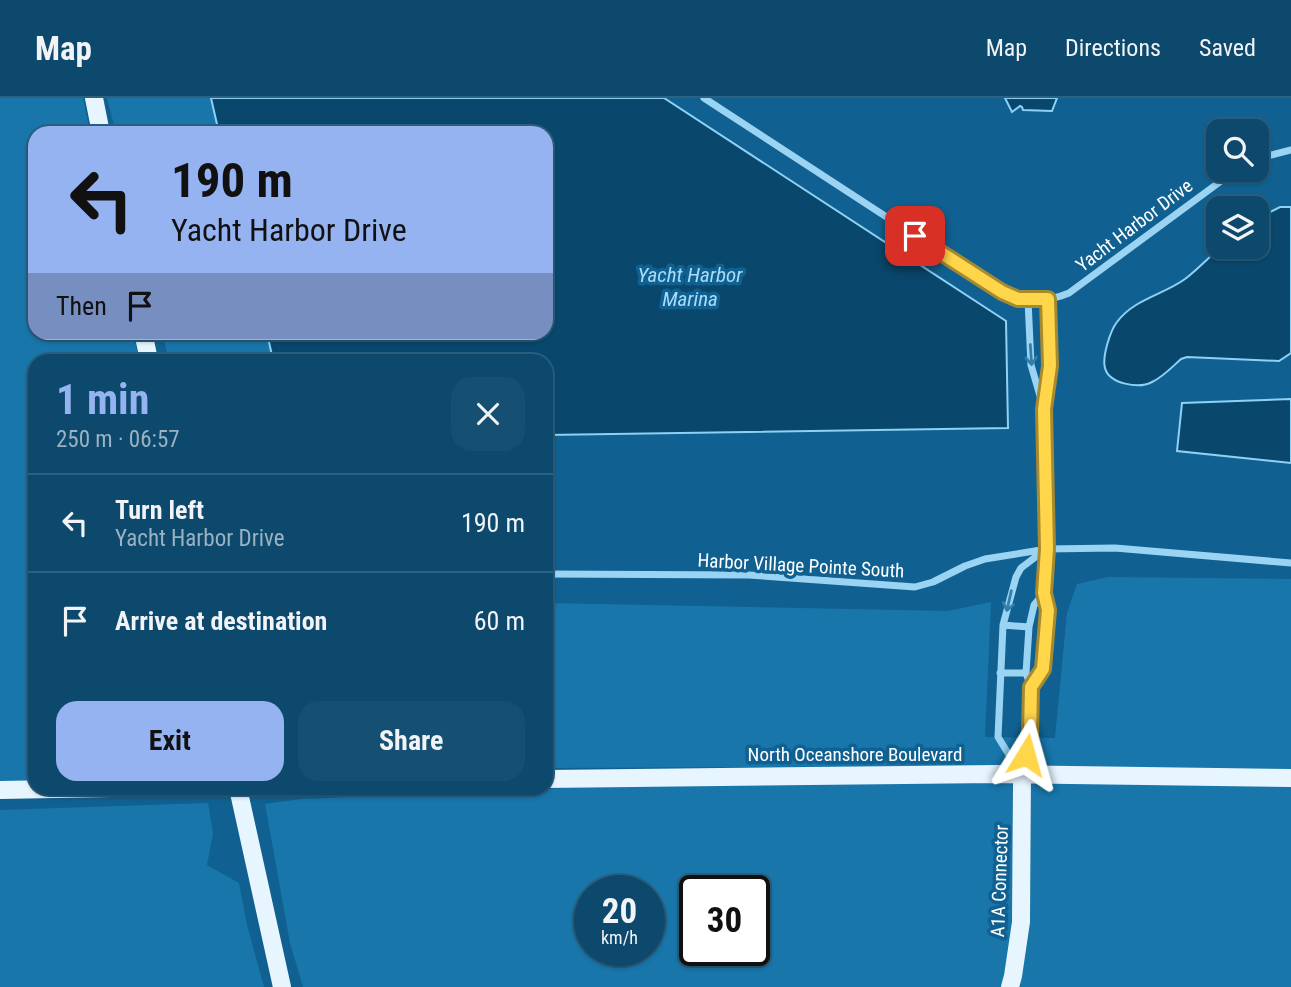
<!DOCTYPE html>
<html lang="en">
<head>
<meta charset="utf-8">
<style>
	:root { --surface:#0c496d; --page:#155072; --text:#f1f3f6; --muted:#9ab2c2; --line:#2c6180; --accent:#95b2f1 }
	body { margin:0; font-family:"Roboto Condensed",sans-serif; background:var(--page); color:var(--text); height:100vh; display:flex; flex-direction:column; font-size:26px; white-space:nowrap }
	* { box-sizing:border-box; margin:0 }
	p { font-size:23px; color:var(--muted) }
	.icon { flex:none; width:38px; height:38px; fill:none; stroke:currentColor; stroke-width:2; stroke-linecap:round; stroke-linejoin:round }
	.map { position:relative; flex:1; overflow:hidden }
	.details { position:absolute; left:28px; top:256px; width:525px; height:441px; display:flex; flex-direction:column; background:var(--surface); border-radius:21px; box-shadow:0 2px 5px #0004,0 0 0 2px var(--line) }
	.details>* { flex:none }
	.guide { position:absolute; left:28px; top:28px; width:525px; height:214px; border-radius:21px; box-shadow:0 2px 5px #0004,0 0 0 2px var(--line); background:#95b2f1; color:#111; overflow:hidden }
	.buttons { position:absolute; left:1206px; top:21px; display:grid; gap:14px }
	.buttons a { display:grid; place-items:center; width:63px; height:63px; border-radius:14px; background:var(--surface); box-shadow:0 2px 5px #0004,0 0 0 2px var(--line); font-size:35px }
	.speed { position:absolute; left:574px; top:777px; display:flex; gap:14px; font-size:35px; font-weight:700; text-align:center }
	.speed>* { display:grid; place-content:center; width:91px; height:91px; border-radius:50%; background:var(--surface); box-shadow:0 2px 5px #0004,0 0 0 2px var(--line); line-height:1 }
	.speed small { font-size:18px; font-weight:400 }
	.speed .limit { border:4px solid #111; border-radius:10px; background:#fff; color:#111 }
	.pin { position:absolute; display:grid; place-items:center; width:60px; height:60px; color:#fff; margin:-30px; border-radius:14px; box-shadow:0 4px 10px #0006 }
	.me { position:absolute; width:77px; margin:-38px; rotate:8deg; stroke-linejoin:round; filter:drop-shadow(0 0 5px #0008) }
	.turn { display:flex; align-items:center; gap:24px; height:147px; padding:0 28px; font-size:32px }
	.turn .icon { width:91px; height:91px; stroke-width:2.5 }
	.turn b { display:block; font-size:49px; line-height:60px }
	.then { display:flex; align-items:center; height:66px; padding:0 28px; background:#0003; gap:14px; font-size:26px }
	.round { display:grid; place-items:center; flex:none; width:74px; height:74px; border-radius:21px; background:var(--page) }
	.headline { display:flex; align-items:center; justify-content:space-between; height:119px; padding:0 28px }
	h1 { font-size:42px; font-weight:700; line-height:52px; color:var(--accent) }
	.action { display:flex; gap:14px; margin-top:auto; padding:14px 28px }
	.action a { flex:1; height:80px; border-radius:21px; background:var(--accent); color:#111; font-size:28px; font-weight:700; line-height:80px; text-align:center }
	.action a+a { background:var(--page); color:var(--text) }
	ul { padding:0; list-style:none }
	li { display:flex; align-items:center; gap:21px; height:98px; padding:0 28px; border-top:2px solid var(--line) }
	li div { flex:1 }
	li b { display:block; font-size:26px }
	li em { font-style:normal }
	header { display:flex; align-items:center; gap:42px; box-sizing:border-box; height:98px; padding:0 35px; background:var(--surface); border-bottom:2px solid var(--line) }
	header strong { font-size:33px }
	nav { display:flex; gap:38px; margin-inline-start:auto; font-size:24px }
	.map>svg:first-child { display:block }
</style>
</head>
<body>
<header>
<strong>Map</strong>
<nav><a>Map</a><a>Directions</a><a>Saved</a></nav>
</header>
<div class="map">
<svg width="1291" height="889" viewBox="0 0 1291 889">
	<rect width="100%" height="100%" fill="#106191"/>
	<!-- green -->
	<path fill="#1876ab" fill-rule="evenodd" d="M 0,0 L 83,0 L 90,35 L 35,35 L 35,234 L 133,235 L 139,262 L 35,262 L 35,683 L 0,683 Z
		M 107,0 L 211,0 L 219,35 L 116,35 Z
		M 162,235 L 267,235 L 273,262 L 169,262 Z
		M 1108,479 L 1291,481 L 1291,671 L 1013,668 L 546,670 L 546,505 L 948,513 L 991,504 L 985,639 L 1055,640 L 1067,515 L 1077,486 Z
		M 1012,685 C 1012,750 1019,826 1001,889 L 303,889 L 290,845 L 265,706 L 301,701 L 637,687 ZM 590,793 L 649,793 L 649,852 L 590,852 ZM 695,793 L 754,793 L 754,852 L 695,852 Z
		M 1031,685 L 1291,688 L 1291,889 L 1020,889 L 1030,825 Z
		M 208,705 L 213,735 L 207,767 L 239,785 L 247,827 L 264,889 L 0,889 L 0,712 Z"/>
	<!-- water -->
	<path fill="#0a476c" stroke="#8dd2f6" stroke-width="2" d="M 211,0 L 664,0 L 1006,223 L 1008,330 L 546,337 L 546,262 L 273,262 L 267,235 L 546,234 L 546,35 L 219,35 Z
		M 1005,0 L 1057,0 L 1052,13 L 1023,12 L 1022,9 L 1020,8 L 1012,14 Z
		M 1280,109 L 1291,109 L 1291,255 L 1279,263 L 1187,259 L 1181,261 C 1172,269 1163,279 1152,284 C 1139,291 1109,286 1105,270 C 1102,259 1110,233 1117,224 C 1134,201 1163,197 1185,181 C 1197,172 1209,159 1221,149 L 1256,149 L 1257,121 Z
		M 1291,301 L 1291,365 L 1177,353 L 1182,305 Z"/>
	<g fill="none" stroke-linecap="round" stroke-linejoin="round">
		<!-- minor -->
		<path stroke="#9bd3f3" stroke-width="7" d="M 704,0 L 997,191 C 1018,204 1046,205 1069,195 L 1236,72
			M 1256,61 L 1291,52
			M 1028,202 L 1031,267 L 1043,308
			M 546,476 L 749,477 L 915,489 L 933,484 L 965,468 L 985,461 L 1047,451 L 1115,450 L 1291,465
			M 1003,527 L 1029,529
			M 1000,575 L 1026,575
			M 1031,589 L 1026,575 L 1029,529 L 1034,507 L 1044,495
			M 1019,673 L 998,639 L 1003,527 L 1016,479 L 1021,470 L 1046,451
			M 1022,676 L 1030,638 L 1031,589 L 1043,571 L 1048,512 L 1044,495 L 1047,451 L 1044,311 L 1050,268 L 1048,201"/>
		<!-- primary -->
		<path stroke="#e7f5ff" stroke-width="18" d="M 94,0 L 101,35
			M 143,234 L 149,262
			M 546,681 L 998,676 L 1291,680
			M 238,690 L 282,889
			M 0,692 L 111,690
			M 1010,889 L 1013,878 L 1021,824 L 1022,677"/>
	</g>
	<!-- one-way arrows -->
	<defs><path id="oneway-shaft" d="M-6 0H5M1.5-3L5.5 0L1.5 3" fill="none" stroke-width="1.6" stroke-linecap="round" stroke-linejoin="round" transform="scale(1.75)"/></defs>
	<g stroke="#337eaa">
		<use href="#oneway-shaft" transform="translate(1031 257) rotate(86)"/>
		<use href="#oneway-shaft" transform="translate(1009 503) rotate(103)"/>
	</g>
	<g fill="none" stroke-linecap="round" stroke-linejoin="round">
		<!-- route casing -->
		<g stroke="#a68a30" stroke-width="18">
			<path id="route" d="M 915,138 L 1002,194 L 1018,201 L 1048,201 L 1050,268 L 1044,311 L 1047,451 L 1044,495 L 1048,512 L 1043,571 L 1031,589 L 1030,638 L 1026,657"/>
		</g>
		<!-- route -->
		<use href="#route" stroke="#ffd54a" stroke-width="12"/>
	</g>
	<g text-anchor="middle" stroke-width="7" stroke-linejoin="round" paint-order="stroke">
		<!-- street labels -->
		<g font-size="19" fill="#fff" stroke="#106191">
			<text transform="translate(1134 127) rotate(-37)" y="7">Yacht Harbor Drive</text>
			<text transform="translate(801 467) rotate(3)" y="7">Harbor Village Pointe South</text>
			<text x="855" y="663">North Oceanshore Boulevard</text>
			<text transform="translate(999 783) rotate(-88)" y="7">A1A Connector</text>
		</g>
		<!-- water labels -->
		<g font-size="21" font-style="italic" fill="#a7ddfa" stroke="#106191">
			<text x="690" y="184">Yacht Harbor<tspan x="690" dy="24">Marina</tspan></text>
		</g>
	</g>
</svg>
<div class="buttons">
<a><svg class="icon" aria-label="search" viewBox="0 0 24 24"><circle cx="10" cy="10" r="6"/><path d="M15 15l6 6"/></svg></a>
<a><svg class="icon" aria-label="layers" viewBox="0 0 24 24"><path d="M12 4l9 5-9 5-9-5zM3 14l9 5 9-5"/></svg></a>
</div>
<div class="speed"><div>20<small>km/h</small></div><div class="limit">30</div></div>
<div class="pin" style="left:915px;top:138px;background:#d93025"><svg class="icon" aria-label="arrive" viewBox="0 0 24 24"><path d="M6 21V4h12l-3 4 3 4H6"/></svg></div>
<svg class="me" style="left:1026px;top:657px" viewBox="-20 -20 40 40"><path d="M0-17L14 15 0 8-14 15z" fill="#ffd54a" stroke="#fff" stroke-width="4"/></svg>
<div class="guide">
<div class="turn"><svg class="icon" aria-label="left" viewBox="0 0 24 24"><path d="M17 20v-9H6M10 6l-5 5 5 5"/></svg><div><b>190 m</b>Yacht Harbor Drive</div></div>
<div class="then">Then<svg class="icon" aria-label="arrive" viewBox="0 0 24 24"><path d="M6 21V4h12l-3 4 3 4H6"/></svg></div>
</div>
<section class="details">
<div class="headline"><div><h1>1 min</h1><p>250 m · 06:57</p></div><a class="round"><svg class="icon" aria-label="close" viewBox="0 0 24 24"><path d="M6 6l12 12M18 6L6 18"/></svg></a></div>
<ul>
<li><svg class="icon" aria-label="left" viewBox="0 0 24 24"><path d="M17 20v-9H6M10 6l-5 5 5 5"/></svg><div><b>Turn left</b><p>Yacht Harbor Drive</p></div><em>190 m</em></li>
<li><svg class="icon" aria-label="arrive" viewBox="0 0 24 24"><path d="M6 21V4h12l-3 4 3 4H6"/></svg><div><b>Arrive at destination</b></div><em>60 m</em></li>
</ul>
<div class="action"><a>Exit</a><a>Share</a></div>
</section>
</div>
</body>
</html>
